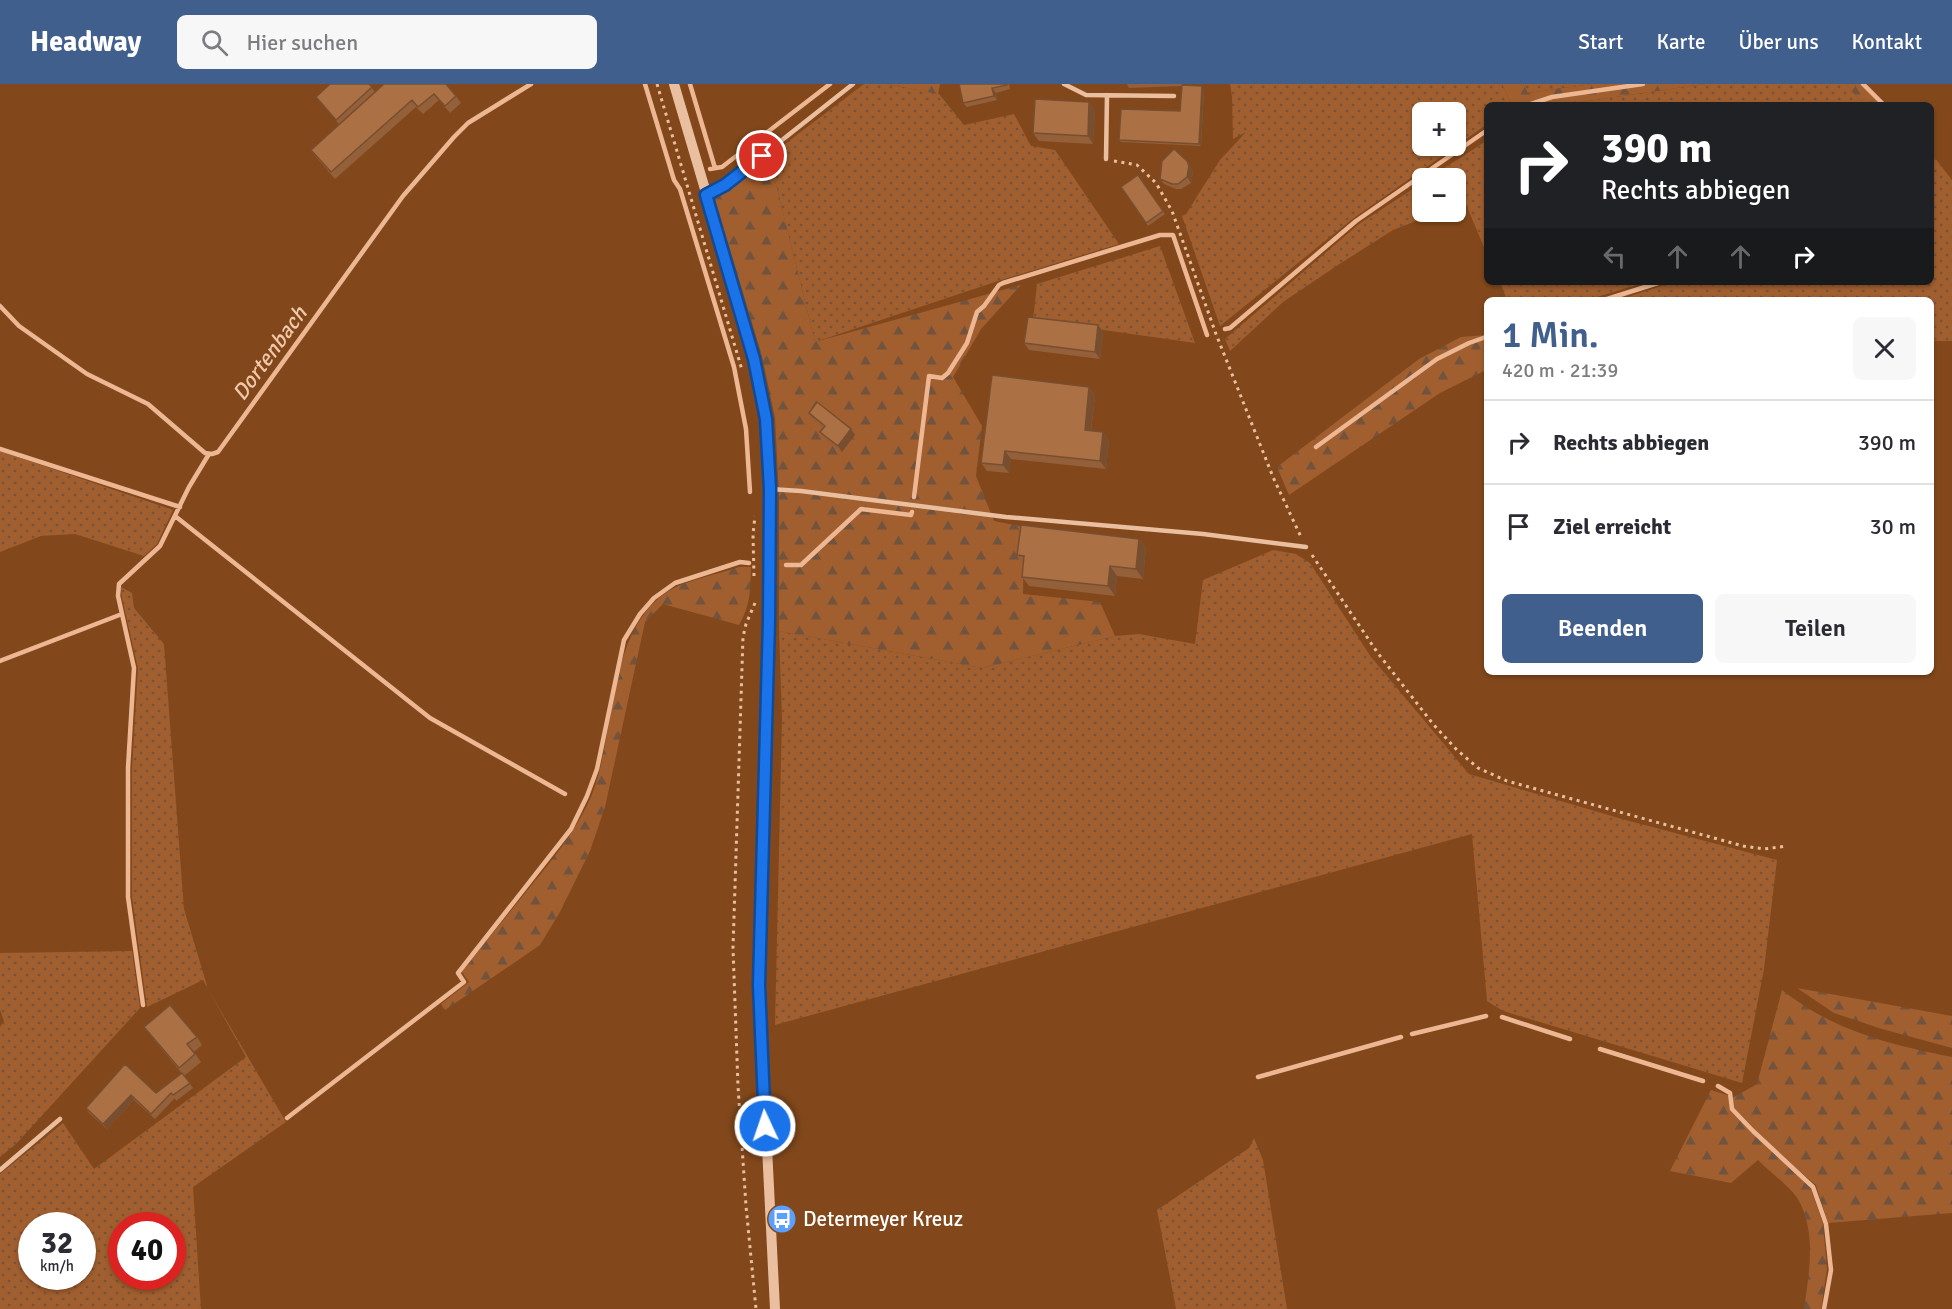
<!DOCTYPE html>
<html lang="de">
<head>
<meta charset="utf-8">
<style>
	:root { --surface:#fff; --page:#f7f7f7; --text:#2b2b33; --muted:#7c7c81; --line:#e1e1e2; --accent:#415f8d }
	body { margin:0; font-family:Signika,sans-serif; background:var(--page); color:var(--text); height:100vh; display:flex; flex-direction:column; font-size:22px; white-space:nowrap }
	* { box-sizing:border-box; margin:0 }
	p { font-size:20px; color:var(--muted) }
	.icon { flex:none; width:33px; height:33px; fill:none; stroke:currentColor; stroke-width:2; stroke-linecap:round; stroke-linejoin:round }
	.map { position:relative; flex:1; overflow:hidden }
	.sheet { position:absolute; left:1484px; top:213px; width:450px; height:378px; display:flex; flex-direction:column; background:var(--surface); border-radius:9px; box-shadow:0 2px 4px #0004 }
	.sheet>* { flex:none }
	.guide { position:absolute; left:1484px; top:18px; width:450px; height:183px; border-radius:9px; box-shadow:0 2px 4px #0004; background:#202124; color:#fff; overflow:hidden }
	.fabs { position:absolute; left:1412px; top:18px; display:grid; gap:12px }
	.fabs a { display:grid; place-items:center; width:54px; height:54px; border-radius:9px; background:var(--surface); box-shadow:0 2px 4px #0004; font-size:30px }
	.speed { position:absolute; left:18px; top:1128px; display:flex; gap:12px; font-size:30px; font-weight:700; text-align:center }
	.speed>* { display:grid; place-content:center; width:78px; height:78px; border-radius:50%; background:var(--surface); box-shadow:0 2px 4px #0004; line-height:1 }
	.speed small { font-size:15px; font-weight:400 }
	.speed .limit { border:9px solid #d22; background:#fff; color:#111 }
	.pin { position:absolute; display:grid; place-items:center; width:51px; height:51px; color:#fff; margin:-26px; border:3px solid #fff; border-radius:50%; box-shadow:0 2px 6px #0007 }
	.me { position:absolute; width:66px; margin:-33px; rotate:357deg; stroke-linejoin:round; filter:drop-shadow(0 0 4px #0008) }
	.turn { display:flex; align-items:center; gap:21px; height:126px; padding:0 18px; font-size:27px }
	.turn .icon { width:78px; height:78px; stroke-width:2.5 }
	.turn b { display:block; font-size:42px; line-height:51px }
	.lanes { display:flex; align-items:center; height:57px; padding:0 18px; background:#0003; justify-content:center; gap:30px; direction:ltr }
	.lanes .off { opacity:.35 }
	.round { display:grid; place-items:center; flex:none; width:63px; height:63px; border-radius:9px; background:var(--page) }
	.overview { display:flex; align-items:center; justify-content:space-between; height:102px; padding:0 18px }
	h1 { font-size:36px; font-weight:600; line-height:45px; color:var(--accent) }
	.cta { display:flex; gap:12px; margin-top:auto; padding:12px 18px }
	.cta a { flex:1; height:69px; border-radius:9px; background:var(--accent); color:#fff; font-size:24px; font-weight:600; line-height:69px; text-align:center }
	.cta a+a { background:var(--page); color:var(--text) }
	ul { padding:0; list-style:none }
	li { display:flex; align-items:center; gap:18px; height:84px; padding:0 18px; border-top:2px solid var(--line) }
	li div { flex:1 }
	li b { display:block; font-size:22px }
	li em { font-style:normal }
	header { display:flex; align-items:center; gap:36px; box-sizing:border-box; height:84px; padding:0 30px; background:var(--accent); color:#fff }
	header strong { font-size:28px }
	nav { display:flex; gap:33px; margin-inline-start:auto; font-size:21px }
	.search { width:420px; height:54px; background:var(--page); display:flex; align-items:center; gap:15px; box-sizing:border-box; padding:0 21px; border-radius:9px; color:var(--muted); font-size:22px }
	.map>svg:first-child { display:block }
</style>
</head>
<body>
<header>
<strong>Headway</strong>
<div class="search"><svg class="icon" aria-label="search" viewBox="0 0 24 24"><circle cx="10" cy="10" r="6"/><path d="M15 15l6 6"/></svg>Hier suchen</div>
<nav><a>Start</a><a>Karte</a><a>Über uns</a><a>Kontakt</a></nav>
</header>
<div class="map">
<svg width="1952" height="1225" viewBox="0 0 1952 1225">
	<defs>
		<pattern id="grass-dots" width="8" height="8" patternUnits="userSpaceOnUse" patternTransform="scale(1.5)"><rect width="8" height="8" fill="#a15e2e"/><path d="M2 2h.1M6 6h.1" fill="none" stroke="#72543e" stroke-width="1.8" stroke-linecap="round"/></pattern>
		<pattern id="forest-firs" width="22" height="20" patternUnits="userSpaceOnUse" patternTransform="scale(1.5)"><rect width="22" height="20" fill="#a15e2e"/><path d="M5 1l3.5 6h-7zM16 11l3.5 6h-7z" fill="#72543e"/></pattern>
	</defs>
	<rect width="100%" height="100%" fill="#82481b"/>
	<!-- grass -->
	<path fill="url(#grass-dots)" fill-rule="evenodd" d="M 864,0 L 887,0 L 939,10 L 964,41 L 1014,30 L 1031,62 L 1055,66 L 1119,160 L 1001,196 L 815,258 L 769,72 Z
		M 1230,0 L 1502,0 L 1512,21 L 1486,21 L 1486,41 L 1351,136 L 1220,242 L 1182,132 L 1186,130 L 1220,76 L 1246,48 L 1233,55 L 1232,13 ZM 1422,28 L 1455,28 L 1455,62 L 1422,62 Z
		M 1523,0 L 1592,0 L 1527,9 Z
		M 1705,0 L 1845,0 L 1865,21 L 1560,21 Z
		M 1486,57 L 1486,168 L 1465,118 L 1455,121 L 1455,94 L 1429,94 Z
		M 1931,69 L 1952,96 L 1952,257 L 1931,257 L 1930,216 L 1618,216 L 1674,198 L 1930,198 Z
		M 1422,99 L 1422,128 L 1439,128 L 1393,146 L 1338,181 L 1283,218 L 1230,267 L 1225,255 L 1359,140 Z
		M 1160,162 L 1195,259 L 1033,236 L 1037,200 Z
		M 1500,198 L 1646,198 L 1587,216 L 1507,216 Z
		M 0,367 L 173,426 L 157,460 L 144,472 L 75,450 L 41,452 L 0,468 Z
		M 1273,466 L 1296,470 L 1310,479 L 1371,573 L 1469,690 L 1622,735 L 1777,776 L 1764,885 L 1742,999 L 1503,927 L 1487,917 L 1472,750 L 775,941 L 782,634 L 779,547 L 982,584 L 1115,552 L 1139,550 L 1195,560 L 1203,496 Z
		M 121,503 L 132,509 L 134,524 L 164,560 L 184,825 L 208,905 L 286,1038 L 193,1103 L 201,1225 L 0,1225 L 0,1090 L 63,1039 L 94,1085 L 246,973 L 203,896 L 147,923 L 132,813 L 132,686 L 138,584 L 122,514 ZM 32,1142 L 82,1142 L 82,1192 L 32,1192 ZM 122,1142 L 172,1142 L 172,1192 L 122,1192 Z
		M 132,867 L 140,924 L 17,1059 L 0,1073 L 0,943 L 4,937 L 0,926 L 0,869 Z
		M 1254,1054 L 1263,1076 L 1287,1225 L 1176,1225 L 1157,1126 L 1249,1064 Z"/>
	<!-- forest -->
	<path fill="url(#forest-firs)" d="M 887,0 L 940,0 L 938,10 Z
		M 1502,0 L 1523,0 L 1528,9 L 1592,0 L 1705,0 L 1560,21 L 1512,21 Z
		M 1845,0 L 1862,0 L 1883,21 L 1865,21 Z
		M 769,72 L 815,258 L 1021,201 L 981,245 L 953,293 L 982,342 L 976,392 L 994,437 L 1024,443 L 1023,510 L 1100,518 L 1115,552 L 982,584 L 779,547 L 779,411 L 775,334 L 762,272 L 715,115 Z
		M 1486,251 L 1486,286 L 1440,309 L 1289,411 L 1277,383 L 1419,275 L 1461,253 Z
		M 739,483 L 751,483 C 750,507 751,520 739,541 L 663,520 L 645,538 L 605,723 L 590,767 L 560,828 L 540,861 L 445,926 L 441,920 L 469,898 L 462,888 C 484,860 507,832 530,803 C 553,775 576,747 591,713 C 618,649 605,541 674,504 C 692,495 719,490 739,483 Z
		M 1797,904 L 1952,932 L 1952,964 L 1882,945 L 1834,929 Z
		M 1782,906 C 1834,947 1888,960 1952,973 L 1952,1129 L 1828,1139 L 1816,1101 L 1765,1058 L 1811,1105 L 1823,1140 L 1827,1185 L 1821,1225 L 1804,1225 C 1809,1189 1817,1149 1798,1115 C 1791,1104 1768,1086 1758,1076 L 1731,1099 L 1670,1087 L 1711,1006 L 1734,1013 L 1757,1000 Z"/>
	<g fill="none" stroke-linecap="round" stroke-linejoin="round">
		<!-- stream -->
		<path stroke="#ecb792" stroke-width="4.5" d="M 645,0 L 674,96 L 680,105 L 734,283 L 746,345 L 750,408
			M 690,0 L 715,84
			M 1863,0 L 1884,21
			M 1528,21 L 1552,13 L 1643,0
			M 710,85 L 722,83 L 830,0
			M 1604,216 L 1661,198
			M 0,222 L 19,242 L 87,290 L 148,320 L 205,369 L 212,370 L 218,368 L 403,112 L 454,53 L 468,39 L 531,0
			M 1225,245 L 1230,244 L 1356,137 L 1486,47
			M 1316,363 L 1437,275 L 1469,259 L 1486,253
			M 0,365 L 180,423
			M 914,413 L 929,292 L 942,294 L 948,289 L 967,259 L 977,228 L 984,222 L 999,201 L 1003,199 L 1160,151 L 1173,151 L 1207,251
			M 175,432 L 430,634 L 565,710
			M 786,481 L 801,481 L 861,425 L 911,431 L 912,428
			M 122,530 L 134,584 L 128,684 L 128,813 L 143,921
			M 0,577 L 122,530 L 118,512 L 119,500 L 160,462 L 189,403 L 209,370
			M 1502,933 L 1570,955
			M 1412,950 L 1486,932
			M 1600,965 L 1703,997
			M 1258,993 L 1401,953
			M 1718,1002 L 1730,1009 L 1732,1025 L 1753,1047 L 1813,1103 L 1826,1140 L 1831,1186 L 1824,1225
			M 287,1034 L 464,898 L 458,889 L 571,745 L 587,712 L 597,685 L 624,556 L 640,530 L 654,514 L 675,499 L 740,478 L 749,479"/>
		<!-- path -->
		<path stroke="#eabf9f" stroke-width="3" stroke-dasharray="3 4.5" stroke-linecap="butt" d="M 657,0 L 742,286
			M 1114,77 L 1137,81 L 1156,99 L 1172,127 L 1216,250 L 1273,393 L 1301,453
			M 1312,471 L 1377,568 L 1433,640 L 1456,665 L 1478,684 L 1507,697 L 1743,762 L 1764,765 L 1787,762
			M 754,492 L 753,450 L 755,432
			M 755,519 L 746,540 L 743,553 L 733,864 L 738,1002 L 746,1122 L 756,1225"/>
		<!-- service -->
		<path stroke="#eabf9f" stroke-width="4.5" d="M 1064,0 L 1086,11 L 1174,12
			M 1106,75 L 1107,11
			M 708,109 L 725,101 L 853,0
			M 770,405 L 801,407 L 1006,433 L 1203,450 L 1306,463
			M 0,1086 L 60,1035"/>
		<!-- tertiary -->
		<path stroke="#eabf9f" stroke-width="10" d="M 674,0 L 755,275 L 766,335 L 770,405 L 769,536 L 759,901 L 775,1225"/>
	</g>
	<!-- wall -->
	<path fill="#93603a" d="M 369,0 L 375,8 L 339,40 L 316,13 Z
		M 384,0 L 456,12 L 461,19 L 450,29 L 439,16 L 423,30 L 416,23 L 335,95 L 316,73 L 311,66 Z
		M 959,0 L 1009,0 L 1010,5 L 996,9 L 997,16 L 967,23 L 963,19 Z
		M 1127,0 L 1183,0 L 1183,1 L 1204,5 L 1201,62 L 1121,58 L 1119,56 L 1180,27 L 1182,2 L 1129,4 Z
		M 1089,18 L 1095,26 L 1093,60 L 1039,57 L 1033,49 Z
		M 1190,82 L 1193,88 L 1191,99 L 1181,105 L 1176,105 L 1164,100 L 1160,95 Z
		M 1138,91 L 1165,130 L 1148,142 L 1121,103 Z
		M 1098,241 L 1103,248 L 1100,275 L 1029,266 L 1024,259 Z
		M 1089,303 L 1095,312 L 1091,347 L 1103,348 L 1109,357 L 1106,385 L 1011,375 L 1009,389 L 987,387 L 981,379 Z
		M 809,329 L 855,351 L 842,368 L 824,354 L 820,348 L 824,344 L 812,335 Z
		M 1139,455 L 1146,464 L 1143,495 L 1117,492 L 1115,512 L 1029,502 L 1022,493 L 1023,480 L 1017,471 Z
		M 144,943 L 197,953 L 202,961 L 194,968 L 201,978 L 184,992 L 150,951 Z
		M 125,980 L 156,1009 L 182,989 L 193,1004 L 176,1017 L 175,1014 L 155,1035 L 134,1016 L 107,1045 L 89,1029 L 86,1024 Z"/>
	<!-- shaded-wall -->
	<path fill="#784e30" d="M 1202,2 L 1204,5 L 1201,62 L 1199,60 Z
		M 992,4 L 996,9 L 997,16 L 994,12 Z
		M 1089,18 L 1095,26 L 1093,60 L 1088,52 Z
		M 1187,77 L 1193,88 L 1191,99 L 1187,93 Z
		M 1098,241 L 1103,248 L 1100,275 L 1095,268 Z
		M 1089,303 L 1095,312 L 1090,354 L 1085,346 Z
		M 851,345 L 855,351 L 842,368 L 838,362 Z
		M 1103,348 L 1109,357 L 1106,385 L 1100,377 Z
		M 1005,367 L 1011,375 L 1009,389 L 1003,381 Z
		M 1139,455 L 1146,464 L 1143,495 L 1136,485 Z
		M 1110,482 L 1117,492 L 1115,512 L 1108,502 Z
		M 131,1011 L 134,1016 L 107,1045 L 103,1040 Z"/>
	<!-- building -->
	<path fill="#ab7044" stroke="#784e30" stroke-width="1.5" d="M 330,0 L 369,0 L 372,3 L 336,36 L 316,13 Z
		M 384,0 L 446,0 L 456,12 L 445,22 L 434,10 L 418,23 L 412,16 L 331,88 L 311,66 Z
		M 959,0 L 1007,0 L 1007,1 L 992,4 L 994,12 L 963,19 Z
		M 1182,1 L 1202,2 L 1199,60 L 1119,56 L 1121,25 L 1180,27 Z
		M 1035,15 L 1089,18 L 1088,52 L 1033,49 Z
		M 1174,65 L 1187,77 L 1189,82 L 1187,93 L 1178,100 L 1172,100 L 1160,95 L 1162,77 Z
		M 1138,91 L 1163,127 L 1146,139 L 1121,103 Z
		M 1028,233 L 1098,241 L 1095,268 L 1024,259 Z
		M 992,291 L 1089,303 L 1085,346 L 1103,348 L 1100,377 L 1005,367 L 1003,381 L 981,379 Z
		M 817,318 L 851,345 L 838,362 L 820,348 L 825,342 L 809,329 Z
		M 1021,441 L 1139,455 L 1136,485 L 1110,482 L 1108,502 L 1022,493 L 1024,472 L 1017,471 Z
		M 170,921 L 197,953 L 187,960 L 195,970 L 179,984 L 144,943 Z
		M 125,980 L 156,1009 L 182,989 L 190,999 L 173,1011 L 171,1009 L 151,1030 L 131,1011 L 103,1040 L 86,1024 Z"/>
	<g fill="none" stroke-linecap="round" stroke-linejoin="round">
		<!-- route casing -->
		<g stroke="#114b97" stroke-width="15">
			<path id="route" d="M 762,72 L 725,101 L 706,111 L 754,275 L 766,335 L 770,405 L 769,536 L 759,901 L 765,1042"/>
		</g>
		<!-- route -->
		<use href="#route" stroke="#1a73e8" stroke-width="10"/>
	</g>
	<!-- icons -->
	<defs>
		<g id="bus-disc" transform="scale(1.5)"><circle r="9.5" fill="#5c9ffc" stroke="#82481b"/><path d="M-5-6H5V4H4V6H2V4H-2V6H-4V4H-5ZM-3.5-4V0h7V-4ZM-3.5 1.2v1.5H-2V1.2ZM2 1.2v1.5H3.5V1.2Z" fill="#fff"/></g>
	</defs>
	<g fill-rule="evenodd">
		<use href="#bus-disc" x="782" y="1135"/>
	</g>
	<g text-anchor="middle" stroke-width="4.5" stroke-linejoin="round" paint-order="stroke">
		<!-- poi labels -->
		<g font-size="21" fill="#fff" stroke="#82481b" text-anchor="start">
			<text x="803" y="1142">Determeyer Kreuz</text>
		</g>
		<!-- water labels -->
		<g font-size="22" font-style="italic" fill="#f2c8ab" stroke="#82481b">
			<text transform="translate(269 269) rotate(-54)" y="8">Dortenbach</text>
		</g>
	</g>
</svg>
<div class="fabs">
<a>+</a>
<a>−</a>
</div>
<div class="speed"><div>32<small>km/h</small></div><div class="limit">40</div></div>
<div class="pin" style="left:762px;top:72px;background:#d93025"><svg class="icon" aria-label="arrive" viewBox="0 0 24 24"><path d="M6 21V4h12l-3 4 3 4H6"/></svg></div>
<svg class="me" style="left:765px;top:1042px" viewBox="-20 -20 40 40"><circle r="17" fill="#1a73e8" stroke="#fff" stroke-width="3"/><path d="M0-11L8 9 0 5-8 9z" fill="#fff"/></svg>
<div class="guide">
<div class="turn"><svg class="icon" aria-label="right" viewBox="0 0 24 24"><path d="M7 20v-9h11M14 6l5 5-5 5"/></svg><div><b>390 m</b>Rechts abbiegen</div></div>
<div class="lanes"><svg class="icon off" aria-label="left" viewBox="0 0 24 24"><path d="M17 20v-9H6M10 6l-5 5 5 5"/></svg><svg class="icon off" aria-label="ahead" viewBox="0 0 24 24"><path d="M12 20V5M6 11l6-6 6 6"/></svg><svg class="icon off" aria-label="ahead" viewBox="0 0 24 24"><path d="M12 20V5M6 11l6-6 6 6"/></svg><svg class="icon" aria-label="right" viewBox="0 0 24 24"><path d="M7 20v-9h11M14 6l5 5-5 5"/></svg></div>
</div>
<section class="sheet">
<div class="overview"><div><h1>1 Min.</h1><p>420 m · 21:39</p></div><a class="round"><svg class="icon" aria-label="close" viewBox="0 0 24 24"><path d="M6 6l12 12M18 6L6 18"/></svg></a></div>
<ul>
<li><svg class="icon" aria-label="right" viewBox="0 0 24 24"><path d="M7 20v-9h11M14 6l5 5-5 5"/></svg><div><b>Rechts abbiegen</b></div><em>390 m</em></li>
<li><svg class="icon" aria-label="arrive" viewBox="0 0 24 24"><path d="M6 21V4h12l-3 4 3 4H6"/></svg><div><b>Ziel erreicht</b></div><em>30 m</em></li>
</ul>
<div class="cta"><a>Beenden</a><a>Teilen</a></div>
</section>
</div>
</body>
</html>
